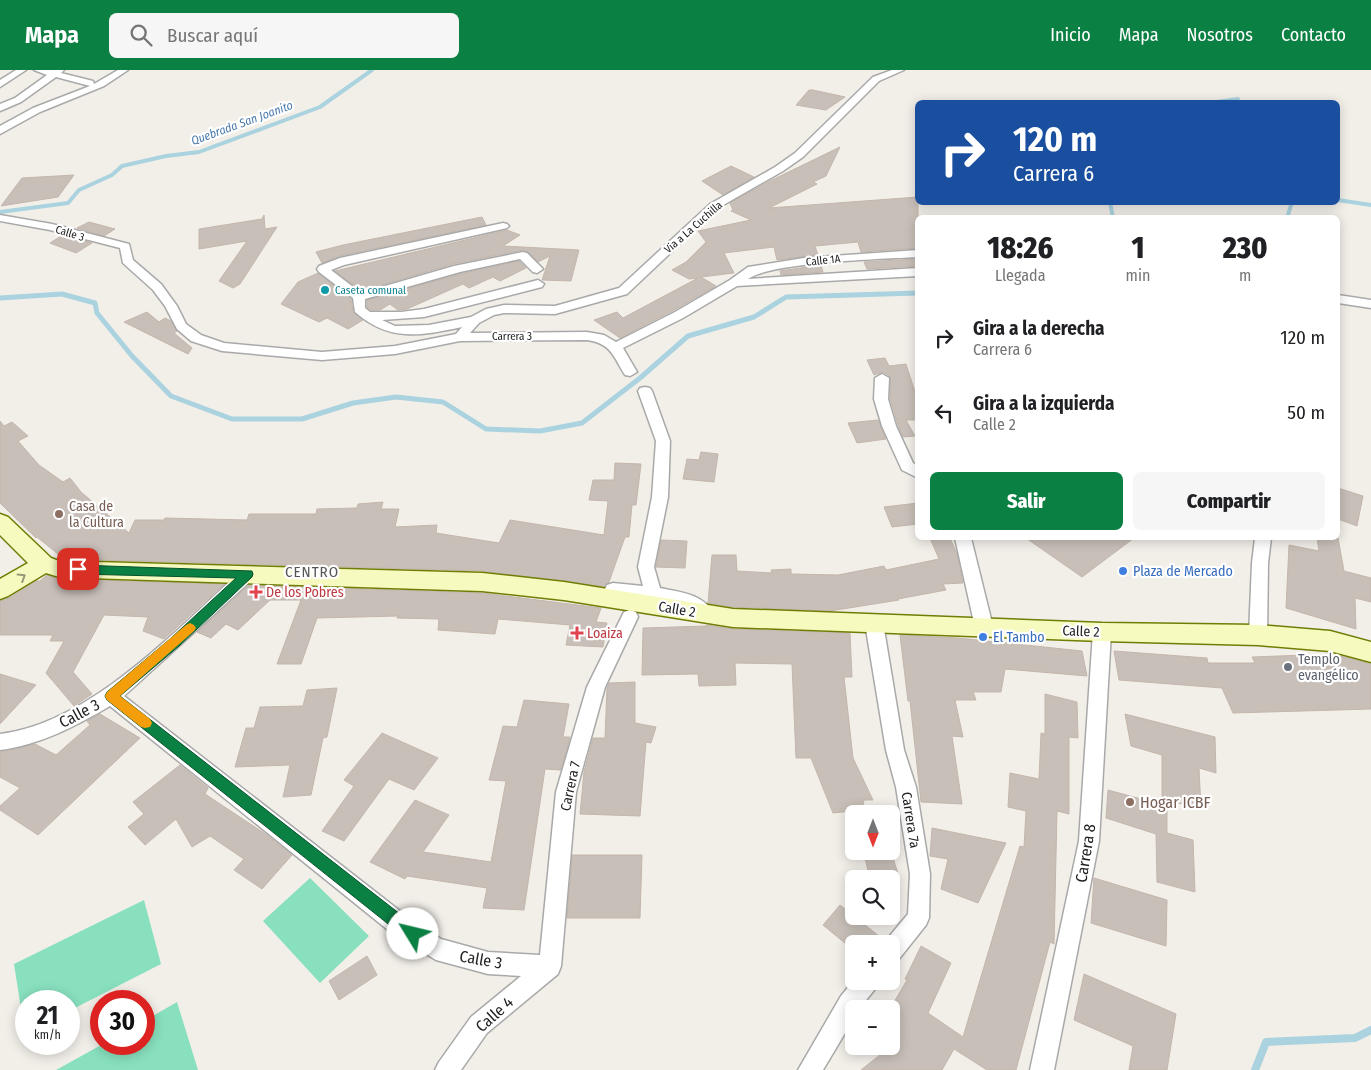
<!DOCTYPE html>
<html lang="es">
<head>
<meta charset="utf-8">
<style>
	:root { --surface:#fff; --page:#f6f6f6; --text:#202124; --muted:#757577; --accent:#0b8043 }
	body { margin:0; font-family:"Fira Sans Condensed",sans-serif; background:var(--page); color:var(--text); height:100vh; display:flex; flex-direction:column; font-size:19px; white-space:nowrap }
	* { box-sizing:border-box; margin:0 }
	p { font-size:16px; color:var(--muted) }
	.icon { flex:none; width:28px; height:28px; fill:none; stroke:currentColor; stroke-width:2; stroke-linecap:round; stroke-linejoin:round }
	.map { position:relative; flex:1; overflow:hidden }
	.panel { position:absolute; left:915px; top:145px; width:425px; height:325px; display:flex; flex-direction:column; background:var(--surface); border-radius:8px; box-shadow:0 2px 12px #0003 }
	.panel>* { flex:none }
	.guide { position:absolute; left:915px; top:30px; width:425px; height:105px; border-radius:8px; box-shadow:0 2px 12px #0003; background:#1a4fa0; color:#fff; overflow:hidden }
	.needle { width:32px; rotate:180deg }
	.controls { position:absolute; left:845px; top:735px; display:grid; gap:10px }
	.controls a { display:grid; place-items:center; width:55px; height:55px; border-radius:8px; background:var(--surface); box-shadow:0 2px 12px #0003; font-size:25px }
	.speed { position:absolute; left:15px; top:920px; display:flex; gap:10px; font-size:25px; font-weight:700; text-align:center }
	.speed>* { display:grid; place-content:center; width:65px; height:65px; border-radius:50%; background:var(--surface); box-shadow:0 2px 12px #0003; line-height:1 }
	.speed small { font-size:12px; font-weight:400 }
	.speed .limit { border:8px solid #d22; background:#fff; color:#111 }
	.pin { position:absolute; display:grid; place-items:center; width:42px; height:42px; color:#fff; margin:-21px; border-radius:10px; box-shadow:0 2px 8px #0006 }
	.me { position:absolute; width:55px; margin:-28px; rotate:306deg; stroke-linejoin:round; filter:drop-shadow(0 0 4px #0008) }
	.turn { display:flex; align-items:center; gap:18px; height:105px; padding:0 15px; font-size:22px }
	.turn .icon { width:65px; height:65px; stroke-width:2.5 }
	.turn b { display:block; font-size:35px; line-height:42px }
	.eta { display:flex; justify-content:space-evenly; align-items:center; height:85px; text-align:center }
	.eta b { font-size:30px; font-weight:800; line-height:35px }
	.cta { display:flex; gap:10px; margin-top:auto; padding:10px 15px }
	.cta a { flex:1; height:58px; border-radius:8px; background:var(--accent); color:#fff; font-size:20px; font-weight:800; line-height:58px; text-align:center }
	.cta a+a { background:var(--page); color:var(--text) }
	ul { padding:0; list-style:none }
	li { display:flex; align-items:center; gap:15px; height:75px; padding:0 15px }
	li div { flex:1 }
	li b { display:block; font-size:19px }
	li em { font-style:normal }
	header { display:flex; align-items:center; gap:30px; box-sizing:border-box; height:70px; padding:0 25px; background:var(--accent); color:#fff }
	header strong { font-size:24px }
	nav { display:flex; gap:28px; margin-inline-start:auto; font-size:18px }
	.search { width:350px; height:45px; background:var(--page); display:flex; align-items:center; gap:12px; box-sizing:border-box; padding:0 18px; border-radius:8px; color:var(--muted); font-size:19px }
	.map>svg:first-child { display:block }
</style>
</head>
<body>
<header>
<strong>Mapa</strong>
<div class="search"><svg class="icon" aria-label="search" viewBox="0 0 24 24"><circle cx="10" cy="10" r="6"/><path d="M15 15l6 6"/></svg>Buscar aquí</div>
<nav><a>Inicio</a><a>Mapa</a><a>Nosotros</a><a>Contacto</a></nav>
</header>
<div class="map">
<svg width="1371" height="1000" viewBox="0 0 1371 1000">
	<rect width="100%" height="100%" fill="#f2efe9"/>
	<!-- pitch -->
	<path fill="#88e0be" d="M 310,808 L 369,866 L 320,913 L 263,851 Z
		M 144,830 L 161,894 L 69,941 L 69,931 L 26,931 L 25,964 L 14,894 Z
		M 177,932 L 198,1000 L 56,1000 L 103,974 L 144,974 L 144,951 Z"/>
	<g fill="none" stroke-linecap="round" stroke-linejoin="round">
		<!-- stream-far2 -->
		<path stroke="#aad3df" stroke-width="4" d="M 1217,32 L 1238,29
			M 1338,130 L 1371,135
			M 1110,132 L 1113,148
			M 0,142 L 68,133 L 79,120 L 112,105 L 122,96 L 166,86 L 199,82 L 320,37 L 372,0
			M 1287,148 L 1292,132"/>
		<!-- stream-far1 -->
		<path stroke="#aad3df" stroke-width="5" d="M 0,228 L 62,224 L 95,233 L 97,243 L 132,286 L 171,326 L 232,349 L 302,349 L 353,333 L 396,327 L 443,332 L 486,359 L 540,361 L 582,353 L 640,308 L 688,266 L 754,247 L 786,227 L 918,223"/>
		<!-- stream -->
		<path stroke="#aad3df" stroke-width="8" d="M 1255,1000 L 1266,972 L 1355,968 L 1371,960"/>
	</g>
	<!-- building -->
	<path fill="#c7bfb8" stroke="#c4b6ab" d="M 809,20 L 813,20 L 845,27 L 826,40 L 796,35 Z
		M 840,77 L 826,106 L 813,112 L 817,114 L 769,138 L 918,127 L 918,178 L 861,182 L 858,172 L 815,176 L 818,185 L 777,190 L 774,177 L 724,183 L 734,203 L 701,207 L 716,216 L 674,240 L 620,268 L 594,250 L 617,242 L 623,248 L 698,208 L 689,209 L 672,200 L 686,192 L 706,172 L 698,161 L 751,150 L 731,141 L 733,140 L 730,133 L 770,111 Z
		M 731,96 L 754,107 L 723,125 L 702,111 Z
		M 74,105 L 58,127 L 1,136 L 22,108 Z
		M 264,145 L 265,159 L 277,157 L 240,214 L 233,218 L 219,211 L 247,171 L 199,179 L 199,159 L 262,149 Z
		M 482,147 L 486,155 L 340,186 L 322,193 L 316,182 L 343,175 Z
		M 89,152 L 115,159 L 104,166 L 77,158 Z
		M 507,160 L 520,165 L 503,176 L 579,180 L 571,211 L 542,210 L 550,186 L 538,192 L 528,182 L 523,180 L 453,194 L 361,221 L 335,201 Z
		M 63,165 L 92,173 L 76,183 L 50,173 Z
		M 918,189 L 918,196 L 867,199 L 864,192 Z
		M 519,191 L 526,198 L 500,211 L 493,207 L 469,218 L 463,214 L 407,239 L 398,240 L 390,234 L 380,240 L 371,240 L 367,237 L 367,230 L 460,204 Z
		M 821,195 L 823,202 L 781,205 L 780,201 Z
		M 318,203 L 351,229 L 353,242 L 363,250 L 348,259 L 327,248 L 319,252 L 281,234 L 298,212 Z
		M 147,242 L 159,252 L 165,248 L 171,251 L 177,261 L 174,263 L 192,278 L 188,284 L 124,252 Z
		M 885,288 L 889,296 L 906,294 L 918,331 L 918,350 L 906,350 L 915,366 L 903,367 L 898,355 L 890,328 L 890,306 L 883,302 L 874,305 L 867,290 Z
		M 878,350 L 886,369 L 857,373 L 848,353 Z
		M 0,351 L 4,356 L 12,352 L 28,366 L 18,371 L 39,395 L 63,412 L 70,408 L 81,422 L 129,463 L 135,450 L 164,450 L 165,448 L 247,450 L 249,444 L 316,444 L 317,439 L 357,438 L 358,434 L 383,432 L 381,439 L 399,439 L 395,457 L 437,455 L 436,463 L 499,473 L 510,450 L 604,465 L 608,431 L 589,430 L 593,410 L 614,410 L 615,393 L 641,394 L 636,435 L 632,435 L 629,467 L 625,467 L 609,512 L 604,517 L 482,501 L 64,489 L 37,467 L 36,468 L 0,433 Z
		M 701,382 L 718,384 L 714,412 L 683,409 L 687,389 L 699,390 Z
		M 1338,418 L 1363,426 L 1357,456 L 1338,449 Z
		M 918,433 L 918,454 L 892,457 L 884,437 Z
		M 930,468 L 950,468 L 957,484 L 963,513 L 943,514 L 946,520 L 898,529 L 899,530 L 830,541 L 733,537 L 708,533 L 712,485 L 736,485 L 737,501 L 772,503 L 771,500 L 791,499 L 791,504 L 838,505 L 884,496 L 886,500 L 939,489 Z
		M 1026,468 L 1134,468 L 1082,507 Z
		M 1317,468 L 1338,468 L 1344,501 L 1371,508 L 1371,532 L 1355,528 L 1356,559 L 1286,538 L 1289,475 L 1319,481 Z
		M 661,470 L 687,471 L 685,498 L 656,497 Z
		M 47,505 L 59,509 L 224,514 L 164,569 L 143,561 L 148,547 L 104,545 L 73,602 L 92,624 L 74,636 L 46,603 L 64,571 L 50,571 L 53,565 L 0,565 L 0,531 L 9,528 L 36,511 L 40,511 Z
		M 249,515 L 482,523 L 601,538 L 596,552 L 607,553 L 603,577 L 566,575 L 570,555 L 498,549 L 495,564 L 438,560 L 439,549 L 397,548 L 398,546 L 317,548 L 301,594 L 277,594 L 301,530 L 270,530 L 238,560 L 226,554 L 211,568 L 197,562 Z
		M 706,555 L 733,559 L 850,563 L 852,607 L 844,607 L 853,688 L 873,730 L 864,730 L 862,740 L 833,743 L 811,688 L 796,688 L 792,594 L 735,593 L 736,615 L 699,616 L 698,604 L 642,605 L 643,558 L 706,556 Z
		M 900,565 L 958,568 L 1082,581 L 1087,606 L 1005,599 L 1001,622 L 973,622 L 976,630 L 955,630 L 963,667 L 952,666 L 962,734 L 921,732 L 910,631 L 908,631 Z
		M 1114,581 L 1207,588 L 1208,593 L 1255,593 L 1252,587 L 1333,584 L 1371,594 L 1371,639 L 1233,643 L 1222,618 L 1119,610 Z
		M 0,604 L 36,615 L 0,654 Z
		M 635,612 L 635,653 L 656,657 L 651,673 L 646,672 L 640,746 L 580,744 L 584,702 L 593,668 L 605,668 L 607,618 L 609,613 Z
		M 337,618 L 327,667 L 323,668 L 311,725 L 283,727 L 290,695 L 235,697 L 246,658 L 254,658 L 260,637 L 303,636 L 307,620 Z
		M 1045,624 L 1077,632 L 1078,668 L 1069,667 L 1069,744 L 1057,741 L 1054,874 L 1050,872 L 1016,1000 L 987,1000 L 954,979 L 942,1000 L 861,1000 L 891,976 L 891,937 L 907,910 L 905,909 L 921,876 L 951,893 L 928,943 L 963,967 L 1020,776 L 1024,777 L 1026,741 L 1008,737 L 1010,703 L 1039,709 L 1041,663 L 1045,664 Z
		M 524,630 L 569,634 L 563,667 L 570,667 L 561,700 L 545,699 L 524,840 L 483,838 L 487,818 L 407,806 L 405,809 L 370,792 L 415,730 L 449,745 L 423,782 L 491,792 L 506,711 L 489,710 L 503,656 L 517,657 Z
		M 100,644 L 140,668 L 38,765 L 0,740 L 0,736 L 20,718 L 0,707 L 0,682 L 35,674 L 56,685 L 90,655 L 87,651 Z
		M 1125,644 L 1215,667 L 1216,703 L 1199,698 L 1201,739 L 1162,729 L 1162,685 L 1131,676 Z
		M 382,663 L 438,688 L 414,720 L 389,709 L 344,771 L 322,761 L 354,716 L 344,710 Z
		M 180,695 L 208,718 L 205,724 L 264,763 L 292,785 L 262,819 L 234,800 L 244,789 L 210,766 L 192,777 L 176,749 L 145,775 L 128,757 L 144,744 L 133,732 Z
		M 1108,720 L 1167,736 L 1167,763 L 1193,770 L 1195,822 L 1157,812 L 1156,764 L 1106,748 Z
		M 932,758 L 1006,773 L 978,833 L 941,819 L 948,789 L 930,786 Z
		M 891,781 L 899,807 L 870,809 L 864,784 Z
		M 572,785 L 642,785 L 640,848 L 567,848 Z
		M 1094,808 L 1167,830 L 1166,876 L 1091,853 Z
		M 840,835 L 884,870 L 881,874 L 846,874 L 823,855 Z
		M 367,886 L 377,905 L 339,930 L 329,911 Z
		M 1084,904 L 1176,944 L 1167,1000 L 1129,1000 L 1133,976 L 1074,950 Z"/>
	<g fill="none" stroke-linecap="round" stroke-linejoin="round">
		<!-- street casing -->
		<g stroke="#a9a9a9" stroke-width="3">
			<path id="street" d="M 16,0 L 26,0 L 0,17 L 0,10 Z
				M 34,0 L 64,0 L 61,3 L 93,11 L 94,14 L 118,0 L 128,0 L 104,16 L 40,42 L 0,64 L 0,56 L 33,38 L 90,16 L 56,7 L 21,32 L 0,41 L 0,34 L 15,28 L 47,5 Z
				M 892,0 L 904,0 L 879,11 L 803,87 L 783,101 L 718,138 L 627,224 L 555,244 L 504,243 L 494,245 L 479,253 L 470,263 L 587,262 L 604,265 L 616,272 L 675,242 L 730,210 L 748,197 L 804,188 L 918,180 L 918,187 C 883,189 771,192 748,209 L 918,198 L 918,206 L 737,216 L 683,248 L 623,278 L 637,302 L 630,306 L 625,305 C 613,286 612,274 587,270 L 460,271 L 395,284 L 322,290 L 222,281 L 191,271 L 177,259 L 165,236 L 153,220 L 123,193 L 120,178 L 50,160 L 0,151 L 0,145 L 52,154 L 129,174 L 133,190 L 161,214 L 177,236 L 186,254 L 201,265 L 224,273 L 322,282 L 395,276 L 456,264 L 462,257 C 420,266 389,272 355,242 L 353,228 L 319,202 L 317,199 L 319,196 L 340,188 L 503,153 L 507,154 L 509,156 L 507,158 L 344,195 L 331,200 L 361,223 L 454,196 L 523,182 L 527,183 L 543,199 L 537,203 L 533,202 L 520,189 L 460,202 L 365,229 L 365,238 L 370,242 L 401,242 L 424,239 L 538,210 L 544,214 L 542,217 L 424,247 L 382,250 L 395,256 L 429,255 L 471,247 L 486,239 L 504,235 L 555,236 L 619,218 L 710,134 L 775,97 L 795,83 L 873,7 Z
				M 1338,225 L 1371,230 L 1371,238 L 1338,233 Z
				M 882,304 L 889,308 L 888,329 L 896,356 L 913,393 L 918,396 L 918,408 L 902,400 L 882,356 L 874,329 L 875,308 Z
				M 645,317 L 650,318 L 652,321 L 670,371 L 668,427 L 654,497 L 660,518 C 680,522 704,524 714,544 L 712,549 C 698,553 694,539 682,535 C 661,528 636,528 613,525 L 607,523 L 605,519 L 607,515 L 613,513 L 643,516 L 638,497 L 652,427 L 656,371 L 638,321 L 640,318 Z
				M 955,468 L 971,468 L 993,557 L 990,562 L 984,564 L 978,562 L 975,557 Z
				M 1255,468 L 1271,468 L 1268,493 L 1267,565 L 1264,570 L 1258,572 L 1252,570 L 1249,565 L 1252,493 Z
				M 248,498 L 254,500 L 256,504 L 254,508 L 124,626 L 409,848 L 441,869 L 488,882 L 540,885 L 556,722 L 587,617 L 624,542 L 630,540 L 636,542 L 638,547 L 605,617 L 576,722 L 561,896 L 558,904 L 487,963 L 461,1000 L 435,1000 L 439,992 L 471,947 L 521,906 L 488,904 L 436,890 L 393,864 L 110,636 C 76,656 40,675 0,680 L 0,664 C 91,653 177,559 242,500 Z
				M 874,546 L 880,548 L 883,553 L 904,680 L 916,717 L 930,804 L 929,848 L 926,855 L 899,889 L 891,892 L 891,874 L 883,874 L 908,844 L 910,804 L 896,717 L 886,680 L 865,553 L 868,548 Z
				M 1102,555 L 1108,557 L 1111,562 L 1099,771 L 1054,1000 L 1030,1000 L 1079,771 L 1093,562 L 1096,557 Z
				M 854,910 L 878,911 L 875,919 L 859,939 L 854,939 L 854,948 L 823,1000 L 798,1000 L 841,926 Z"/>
		</g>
		<!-- secondary casing -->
		<g stroke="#707d05" stroke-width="3">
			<path id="secondary" d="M 0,444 L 8,447 L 51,488 L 59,491 L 482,503 L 564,512 L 733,539 L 1102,553 L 1258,555 L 1330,561 L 1371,572 L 1371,592 L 1330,581 L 1258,575 L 1102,571 L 733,557 L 564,530 L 482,521 L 59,507 L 46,503 L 8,526 L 0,529 L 0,509 L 28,493 L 0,465 Z"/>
		</g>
		<!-- street -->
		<use href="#street" fill="#fff" fill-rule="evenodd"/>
		<!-- secondary -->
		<use href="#secondary" fill="#f7fabf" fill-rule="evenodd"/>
	</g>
	<!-- one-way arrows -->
	<defs><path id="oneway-chevron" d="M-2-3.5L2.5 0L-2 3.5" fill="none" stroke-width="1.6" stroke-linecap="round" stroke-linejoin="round" transform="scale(1.25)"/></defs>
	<use stroke="#979978" href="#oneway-chevron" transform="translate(22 507) rotate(-32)"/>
	<!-- route -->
	<path fill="#0b8043" stroke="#07532c" d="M 78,495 L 252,501 L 253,504 L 252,507 L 179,576 L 120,626 L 418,858 L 420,864 L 418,869 L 413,871 L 407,869 L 107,630 L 105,626 L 107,622 L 170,569 L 236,508 L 78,504 L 72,499 Z"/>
	<!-- slow -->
	<path fill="#f59e0b" d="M 190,553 L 194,555 L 196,558 L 194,561 L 120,626 L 150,649 L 152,653 L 150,657 L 145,658 L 141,657 L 107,630 L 105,626 L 107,622 L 186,555 Z"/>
	<!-- markers -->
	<circle fill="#0f9aa8" stroke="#fff" stroke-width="2" cx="325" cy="220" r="5"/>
	<g fill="#8d6e63" stroke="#fff" stroke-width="2">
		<circle cx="59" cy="444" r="5"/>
		<circle cx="1130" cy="732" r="5"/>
	</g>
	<g fill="#3f7fe0" stroke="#fff" stroke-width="2">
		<circle cx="1123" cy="501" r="5"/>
		<circle cx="983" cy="567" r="5"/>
	</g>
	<g fill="#e0444e" stroke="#fff" stroke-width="2">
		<path d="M253.5 514.5h5v5h5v5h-5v5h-5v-5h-5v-5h5z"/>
		<path d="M574.5 555.5h5v5h5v5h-5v5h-5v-5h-5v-5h5z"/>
	</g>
	<circle fill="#6b7280" stroke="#fff" stroke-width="2" cx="1288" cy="597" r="5"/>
	<g text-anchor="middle" stroke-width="4.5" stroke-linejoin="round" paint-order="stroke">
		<!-- far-street labels -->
		<g font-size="11" fill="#222" stroke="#fff">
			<text transform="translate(693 157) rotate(-41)" y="4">Via a La Cuchilla</text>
			<text transform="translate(70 163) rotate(17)" y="4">Calle 3</text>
			<text transform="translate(823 190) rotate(-6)" y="4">Calle 1A</text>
			<text x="512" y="270">Carrera 3</text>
		</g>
		<!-- far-culture labels -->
		<g font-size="11" fill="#0d838f" stroke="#fff" text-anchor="start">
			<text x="335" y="224">Caseta comunal</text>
		</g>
		<!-- far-water labels -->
		<g font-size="12" font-style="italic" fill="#4a7aab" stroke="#fff">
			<text transform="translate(242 53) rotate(-20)" y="4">Quebrada San Joanito</text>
		</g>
		<!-- education labels -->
		<g font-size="14" fill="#785e54" stroke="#fff" text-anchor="start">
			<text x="69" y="441">Casa de<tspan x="69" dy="16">la Cultura</tspan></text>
		</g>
		<!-- shop labels -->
		<g font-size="14" fill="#366cbe" stroke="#fff" text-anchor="start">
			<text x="1133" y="506">Plaza de Mercado</text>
			<text x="993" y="572">El Tambo</text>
		</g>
		<!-- health labels -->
		<g font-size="14" fill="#be3a42" stroke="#fff" text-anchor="start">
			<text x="266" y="527">De los Pobres</text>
			<text x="587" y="568">Loaiza</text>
		</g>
		<!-- street labels -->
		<g font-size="14" fill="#222" stroke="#fff">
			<text transform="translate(677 539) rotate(10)" y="5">Calle 2</text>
			<text transform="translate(1081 561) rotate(2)" y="5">Calle 2</text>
			<text transform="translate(570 716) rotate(-78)" y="5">Carrera 7</text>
			<text transform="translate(911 750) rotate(81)" y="5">Carrera 7a</text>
		</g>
		<!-- worship labels -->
		<g font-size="14" fill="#5b616d" stroke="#fff" text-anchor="start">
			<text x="1298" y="594">Templo<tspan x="1298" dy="16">evangélico</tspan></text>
		</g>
		<!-- neighbourhood labels -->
		<g font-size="15" letter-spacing="1" fill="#555" stroke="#fff">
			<text x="312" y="507">CENTRO</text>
		</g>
		<!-- near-street labels -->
		<g font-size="16" fill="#222" stroke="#fff">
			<text transform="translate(79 643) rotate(-28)" y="6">Calle 3</text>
			<text transform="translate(1085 783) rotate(-81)" y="6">Carrera 8</text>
			<text transform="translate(481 889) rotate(10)" y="6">Calle 3</text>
			<text transform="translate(494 944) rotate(-42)" y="6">Calle 4</text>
		</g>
		<!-- near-education labels -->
		<g font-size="16" fill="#785e54" stroke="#fff" text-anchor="start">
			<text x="1140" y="738">Hogar ICBF</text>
		</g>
	</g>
</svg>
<div class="controls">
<a><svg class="needle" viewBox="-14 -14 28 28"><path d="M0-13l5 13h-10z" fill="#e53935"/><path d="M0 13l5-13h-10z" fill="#757577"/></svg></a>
<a><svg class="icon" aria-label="search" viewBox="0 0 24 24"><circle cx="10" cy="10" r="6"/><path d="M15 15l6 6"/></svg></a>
<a>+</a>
<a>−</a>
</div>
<div class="speed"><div>21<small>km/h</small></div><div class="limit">30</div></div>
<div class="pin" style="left:78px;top:499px;background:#d93025"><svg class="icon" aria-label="arrive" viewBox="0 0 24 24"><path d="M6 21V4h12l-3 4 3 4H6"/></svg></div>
<svg class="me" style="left:413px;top:864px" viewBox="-20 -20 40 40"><circle r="19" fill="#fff"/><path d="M0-13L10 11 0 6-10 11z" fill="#0b8043"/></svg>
<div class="guide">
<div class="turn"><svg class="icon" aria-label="right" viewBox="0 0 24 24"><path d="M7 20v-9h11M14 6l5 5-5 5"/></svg><div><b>120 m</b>Carrera 6</div></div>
</div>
<section class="panel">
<div class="eta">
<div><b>18:26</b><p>Llegada</p></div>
<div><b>1</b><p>min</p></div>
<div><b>230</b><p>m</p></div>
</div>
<ul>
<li><svg class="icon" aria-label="right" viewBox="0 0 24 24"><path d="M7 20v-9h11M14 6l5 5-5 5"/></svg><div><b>Gira a la derecha</b><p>Carrera 6</p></div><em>120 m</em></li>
<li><svg class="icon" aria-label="left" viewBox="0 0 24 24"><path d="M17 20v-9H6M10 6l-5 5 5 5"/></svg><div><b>Gira a la izquierda</b><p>Calle 2</p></div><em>50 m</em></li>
</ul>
<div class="cta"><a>Salir</a><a>Compartir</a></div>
</section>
</div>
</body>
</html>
